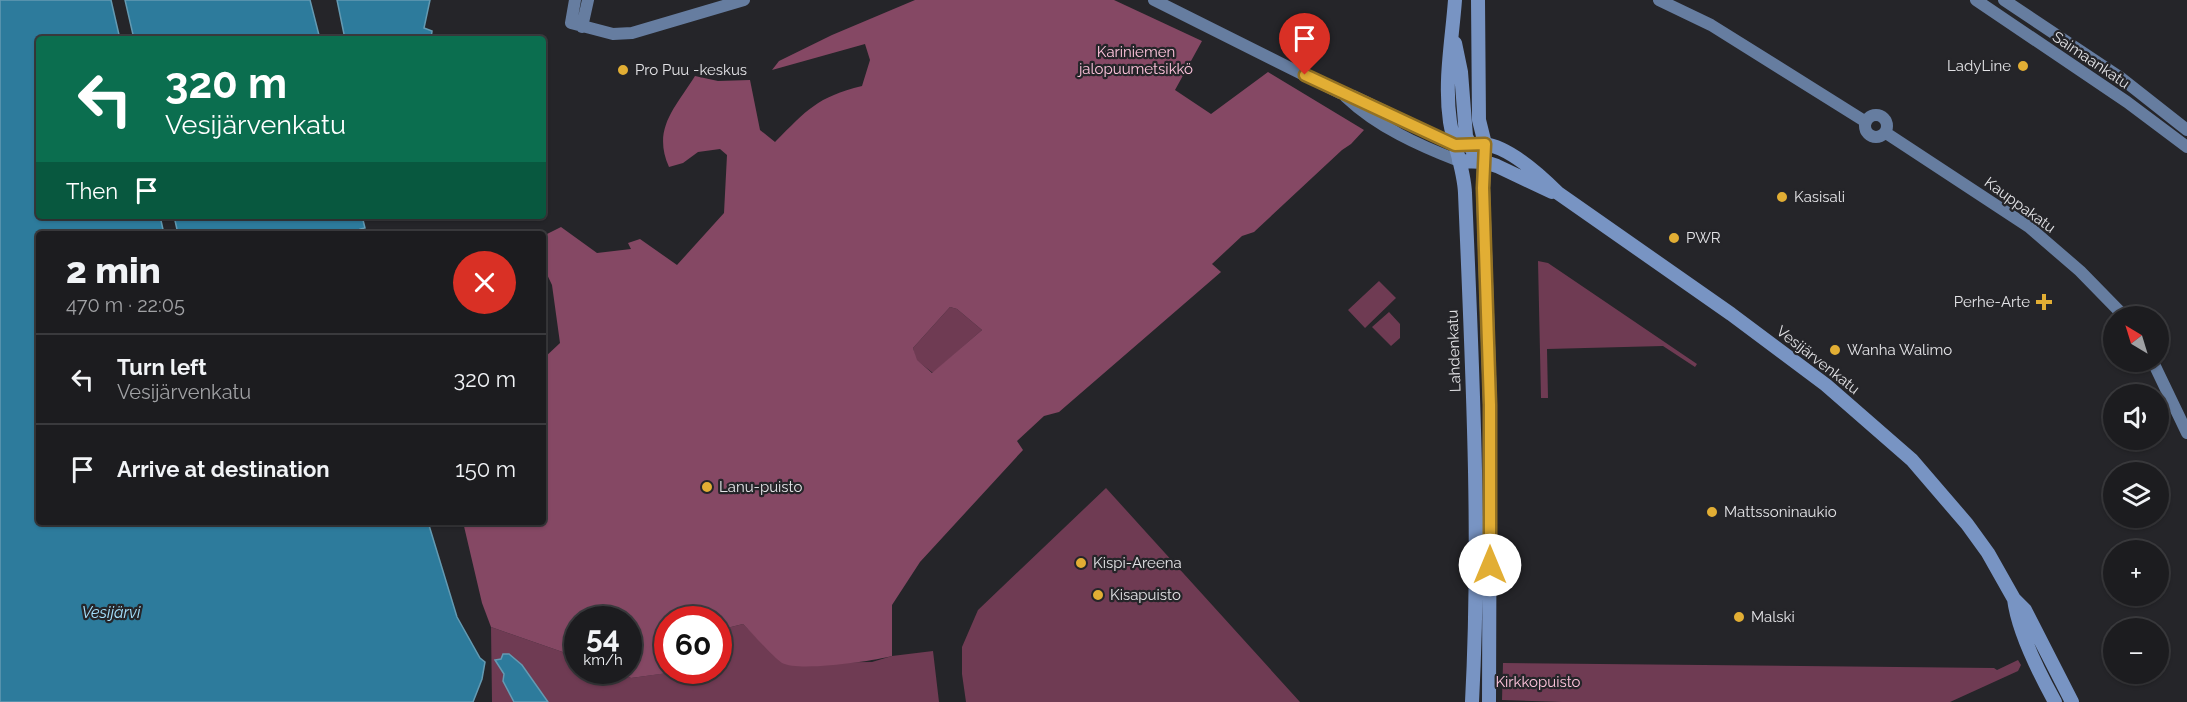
<!DOCTYPE html>
<html lang="en">
<head>
<meta charset="utf-8">
<style>
	:root { --surface:#1c1c1f; --page:#29292c; --text:#f1f3f6; --muted:#a0a1a4; --line:#3a3a3d }
	body { margin:0; font-family:Raleway,sans-serif; background:var(--page); color:var(--text); height:100vh; display:flex; flex-direction:column; font-size:22px; white-space:nowrap }
	* { box-sizing:border-box; margin:0 }
	p { font-size:20px; color:var(--muted) }
	.icon { flex:none; width:33px; height:33px; fill:none; stroke:currentColor; stroke-width:2; stroke-linecap:round; stroke-linejoin:round }
	.map { position:relative; flex:1; overflow:hidden }
	.details { position:absolute; left:36px; top:231px; width:510px; height:294px; display:flex; flex-direction:column; background:var(--surface); border-radius:6px; box-shadow:0 2px 4px #0004,0 0 0 2px var(--line) }
	.details>* { flex:none }
	.top-card { position:absolute; left:36px; top:36px; width:510px; height:183px; border-radius:6px; box-shadow:0 2px 4px #0004,0 0 0 2px var(--line); background:#0b6e4f; color:#fff; overflow:hidden }
	.needle { width:39px; rotate:322deg }
	.buttons { position:absolute; left:2103px; top:306px; display:grid; gap:12px }
	.buttons a { display:grid; place-items:center; width:66px; height:66px; border-radius:50%; background:var(--surface); box-shadow:0 2px 4px #0004,0 0 0 2px var(--line); font-size:30px }
	.speed { position:absolute; left:564px; top:606px; display:flex; gap:12px; font-size:30px; font-weight:700; text-align:center }
	.speed>* { display:grid; place-content:center; width:78px; height:78px; border-radius:50%; background:var(--surface); box-shadow:0 2px 4px #0004,0 0 0 2px var(--line); line-height:1 }
	.speed small { font-size:15px; font-weight:400 }
	.speed .limit { border:9px solid #d22; background:#fff; color:#111 }
	.pin { position:absolute; display:grid; place-items:center; width:51px; height:51px; color:#fff; margin:-62px -26px; border-radius:50% 50% 50% 0; rotate:-45deg; box-shadow:0 0 6px #0007 }
	.pin .icon { rotate:45deg }
	.me { position:absolute; width:66px; margin:-33px; rotate:0deg; stroke-linejoin:round; filter:drop-shadow(0 0 4px #0008) }
	.turn { display:flex; align-items:center; gap:21px; height:126px; padding:0 30px; font-size:27px }
	.turn .icon { width:78px; height:78px; stroke-width:2.5 }
	.turn b { display:block; font-size:42px; line-height:51px }
	.then { display:flex; align-items:center; height:57px; padding:0 30px; background:#0003; gap:12px; font-size:22px }
	.round { display:grid; place-items:center; flex:none; width:63px; height:63px; border-radius:32px; background:var(--page) }
	.summary { display:flex; align-items:center; justify-content:space-between; height:102px; padding:0 30px }
	h1 { font-size:36px; font-weight:800; line-height:45px }
	ul { padding:0; list-style:none }
	li { display:flex; align-items:center; gap:18px; height:90px; padding:0 30px; border-top:2px solid var(--line) }
	li div { flex:1 }
	li b { display:block; font-size:22px }
	li em { font-style:normal }
	.map>svg:first-child { display:block }
</style>
</head>
<body>
<div class="map">
<svg width="2187" height="702" viewBox="0 0 2187 702">
	<rect width="100%" height="100%" fill="#252529"/>
	<!-- green -->
	<path fill="#6f3b53" d="M 1538,261 L 1548,263 L 1697,364 L 1695,367 L 1663,346 L 1547,349 L 1548,398 L 1541,398 Z
		M 1379,281 L 1396,298 L 1365,328 L 1348,310 Z
		M 950,307 L 957,309 L 982,330 L 933,373 L 916,360 L 913,348 Z
		M 1389,312 L 1400,324 L 1400,338 L 1391,346 L 1372,327 Z
		M 1106,488 L 1300,702 L 966,702 L 962,674 L 962,647 L 978,610 Z
		M 743,624 L 783,663 L 872,662 L 892,656 L 933,651 L 939,702 L 492,702 L 491,627 L 577,657 L 578,670 L 612,671 L 631,678 L 667,673 L 669,671 L 718,670 L 719,630 Z
		M 2018,660 L 2021,665 L 2018,671 L 1950,702 L 1562,702 L 1502,700 L 1503,663 L 1994,668 L 1997,670 Z"/>
	<!-- forest -->
	<path fill="#854864" fill-rule="evenodd" d="M 915,0 L 1114,0 L 1202,41 L 1175,90 L 1211,114 L 1268,72 L 1364,130 L 1351,144 L 1342,150 L 1254,232 L 1242,236 L 1212,264 L 1221,272 L 1059,412 L 1044,416 L 1017,441 L 1023,450 L 920,562 L 892,605 L 892,656 C 873,661 799,672 782,663 C 773,657 752,633 743,624 L 719,630 L 718,620 L 668,620 L 669,671 L 668,673 L 631,678 L 612,671 L 628,670 L 628,620 L 578,620 L 577,657 L 491,627 L 482,603 L 463,522 L 543,522 L 543,359 L 560,343 L 552,285 L 543,266 L 543,236 L 561,227 L 597,253 L 631,249 L 628,243 L 640,239 L 677,265 L 724,213 L 727,155 L 720,149 L 698,152 L 683,163 L 669,167 C 652,129 675,108 695,76 L 718,81 L 750,80 L 760,130 L 775,142 C 807,110 817,97 862,86 L 870,60 L 865,44 L 772,70 L 779,61 L 832,35 ZM 950,307 L 957,309 L 982,330 L 932,373 L 917,360 L 913,348 Z"/>
	<!-- water -->
	<path fill="#2d7b9c" stroke="#649ab2" stroke-width="1.5" d="M 0,0 L 111,0 L 120,39 L 39,39 L 39,216 L 160,216 L 164,234 L 39,234 L 39,522 L 428,522 L 457,617 L 480,658 L 485,662 L 482,679 L 473,702 L 0,702 Z
		M 125,0 L 310,0 L 320,39 L 134,39 Z
		M 337,0 L 430,0 L 424,28 L 432,31 L 431,39 L 345,39 Z
		M 174,216 L 362,216 L 365,228 L 360,229 L 361,234 L 178,234 Z
		M 503,654 L 509,654 L 522,665 L 548,702 L 514,702 L 503,681 L 504,674 L 495,660 L 501,659 Z"/>
	<g fill="none" stroke-linecap="round" stroke-linejoin="round">
		<!-- secondary -->
		<path stroke="#667da0" stroke-width="12" d="M 575,0 L 571,23 L 613,34 L 632,33 L 744,0
			M 1154,0 L 1340,93 L 1353,96 L 1455,145
			M 1659,0 L 1711,25 L 1866,122
			M 1976,0 L 2127,102 L 2187,147
			M 2004,0 L 2121,78 L 2187,130
			M 582,27 L 588,0
			M 1346,97 C 1378,127 1418,145 1459,161
			M1865 126a11 11 0 1 1 22 0a11 11 0 1 1-22 0Z
			M 1886,133 L 2029,227 L 2080,271 L 2124,316
			M 2153,362 L 2187,433"/>
		<!-- primary -->
		<path stroke="#7894c3" stroke-width="14" d="M 1455,0 C 1452,41 1444,81 1450,122 C 1454,146 1464,169 1465,193 C 1472,362 1481,533 1472,702
			M 1478,0 L 1479,120 L 1485,144 L 1483,188 L 1490,405 L 1489,702
			M 1455,43 L 1461,72 L 1466,136 L 1472,150
			M 1455,145 C 1464,145 1474,143 1484,144 C 1510,147 1540,175 1558,193 L 1731,314 L 1826,385 L 1912,460 L 1967,524 L 1988,553 L 2014,599 L 2025,610 L 2072,702
			M 1459,161 L 1485,162 L 1497,166 L 1552,192
			M 2014,599 C 2018,632 2039,673 2055,702"/>
	</g>
	<g fill="none" stroke-linecap="round" stroke-linejoin="round">
		<!-- route casing -->
		<g stroke="#937122" stroke-width="15">
			<path id="route" d="M 1305,75 L 1455,145 L 1485,144 L 1483,188 L 1490,405 L 1490,565"/>
		</g>
		<!-- route -->
		<use href="#route" stroke="#e2ae34" stroke-width="10"/>
	</g>
	<!-- markers -->
	<g fill="#e2ae34" stroke="#252529" stroke-width="2">
		<circle cx="2023" cy="66" r="6"/>
		<circle cx="623" cy="70" r="6"/>
		<circle cx="1782" cy="197" r="6"/>
		<circle cx="1674" cy="238" r="6"/>
		<path d="M2041 293h6v6h6v6h-6v6h-6v-6h-6v-6h6z"/>
		<circle cx="1835" cy="350" r="6"/>
		<circle cx="707" cy="487" r="6"/>
		<circle cx="1712" cy="512" r="6"/>
		<circle cx="1081" cy="563" r="6"/>
		<circle cx="1098" cy="595" r="6"/>
		<circle cx="1739" cy="617" r="6"/>
	</g>
	<g text-anchor="middle" stroke-width="4.5" stroke-linejoin="round" paint-order="stroke">
		<!-- park labels -->
		<g font-size="15" fill="#fdc3db" stroke="#252529">
			<text x="1136" y="57">Kariniemen<tspan x="1136" dy="17">jalopuumetsikkö</tspan></text>
			<text x="1538" y="687">Kirkkopuisto</text>
		</g>
		<!-- street labels -->
		<g font-size="15" fill="#e3e3e6" stroke="#252529">
			<text transform="translate(2091 60) rotate(34)" y="5">Saimaankatu</text>
			<text transform="translate(2020 205) rotate(36)" y="5">Kauppakatu</text>
			<text transform="translate(1454 351) rotate(-92)" y="5">Lahdenkatu</text>
			<text transform="translate(1818 360) rotate(38)" y="5">Vesijärvenkatu</text>
		</g>
		<!-- poi labels -->
		<g font-size="15" fill="#e3e3e6" stroke="#252529" text-anchor="start">
			<text x="2011" y="71" text-anchor="end">LadyLine</text>
			<text x="635" y="75">Pro Puu -keskus</text>
			<text x="1794" y="202">Kasisali</text>
			<text x="1686" y="243">PWR</text>
			<text x="2030" y="307" text-anchor="end">Perhe-Arte</text>
			<text x="1847" y="355">Wanha Walimo</text>
			<text x="719" y="492">Lanu-puisto</text>
			<text x="1724" y="517">Mattssoninaukio</text>
			<text x="1093" y="568">Kispi-Areena</text>
			<text x="1110" y="600">Kisapuisto</text>
			<text x="1751" y="622">Malski</text>
		</g>
		<!-- water labels -->
		<g font-size="16" font-style="italic" fill="#a5e0fd" stroke="#252529">
			<text x="111" y="618">Vesijärvi</text>
		</g>
	</g>
</svg>
<div class="buttons">
<a><svg class="needle" viewBox="-14 -14 28 28"><path d="M0-13l5 13h-10z" fill="#e53935"/><path d="M0 13l5-13h-10z" fill="#a0a1a4"/></svg></a>
<a><svg class="icon" aria-label="sound" viewBox="0 0 24 24"><path d="M4 9h4l5-4v14l-5-4H4zM17 9q2 3 0 6"/></svg></a>
<a><svg class="icon" aria-label="layers" viewBox="0 0 24 24"><path d="M12 4l9 5-9 5-9-5zM3 14l9 5 9-5"/></svg></a>
<a>+</a>
<a>−</a>
</div>
<div class="speed"><div>54<small>km/h</small></div><div class="limit">60</div></div>
<div class="pin" style="left:1305px;top:75px;background:#d93025"><svg class="icon" aria-label="arrive" viewBox="0 0 24 24"><path d="M6 21V4h12l-3 4 3 4H6"/></svg></div>
<svg class="me" style="left:1490px;top:565px" viewBox="-20 -20 40 40"><circle r="19" fill="#fff"/><path d="M0-13L10 11 0 6-10 11z" fill="#e2ae34"/></svg>
<div class="top-card">
<div class="turn"><svg class="icon" aria-label="left" viewBox="0 0 24 24"><path d="M17 20v-9H6M10 6l-5 5 5 5"/></svg><div><b>320 m</b>Vesijärvenkatu</div></div>
<div class="then">Then<svg class="icon" aria-label="arrive" viewBox="0 0 24 24"><path d="M6 21V4h12l-3 4 3 4H6"/></svg></div>
</div>
<section class="details">
<div class="summary"><div><h1>2 min</h1><p>470 m · 22:05</p></div><a class="round" style="background:#d93025;color:#fff"><svg class="icon" aria-label="close" viewBox="0 0 24 24"><path d="M6 6l12 12M18 6L6 18"/></svg></a></div>
<ul>
<li><svg class="icon" aria-label="left" viewBox="0 0 24 24"><path d="M17 20v-9H6M10 6l-5 5 5 5"/></svg><div><b>Turn left</b><p>Vesijärvenkatu</p></div><em>320 m</em></li>
<li><svg class="icon" aria-label="arrive" viewBox="0 0 24 24"><path d="M6 21V4h12l-3 4 3 4H6"/></svg><div><b>Arrive at destination</b></div><em>150 m</em></li>
</ul>
</section>
</div>
</body>
</html>
